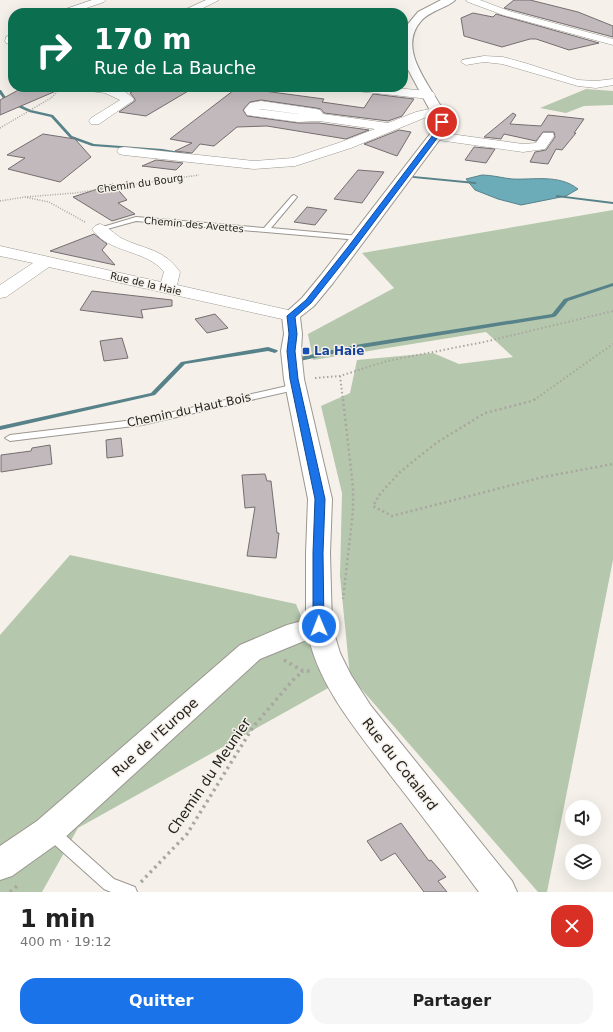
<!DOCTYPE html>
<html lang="fr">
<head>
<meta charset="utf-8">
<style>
	:root { --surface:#fff; --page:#f6f6f6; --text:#222; --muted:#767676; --accent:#1a73e8 }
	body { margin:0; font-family:"DejaVu Sans",sans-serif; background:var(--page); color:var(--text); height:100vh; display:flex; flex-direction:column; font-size:15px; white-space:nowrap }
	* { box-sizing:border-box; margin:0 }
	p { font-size:13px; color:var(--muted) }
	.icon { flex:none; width:22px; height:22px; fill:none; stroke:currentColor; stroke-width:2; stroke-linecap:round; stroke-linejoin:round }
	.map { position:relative; height:892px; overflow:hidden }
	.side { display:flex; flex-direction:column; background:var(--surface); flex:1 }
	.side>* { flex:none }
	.top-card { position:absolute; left:8px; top:8px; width:400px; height:84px; border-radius:16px; box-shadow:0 4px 16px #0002; background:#0b6e4f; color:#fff; overflow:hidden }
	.buttons { position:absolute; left:565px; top:800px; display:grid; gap:8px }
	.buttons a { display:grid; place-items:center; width:36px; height:36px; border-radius:50%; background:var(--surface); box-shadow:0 4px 16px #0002; font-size:20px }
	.pin { position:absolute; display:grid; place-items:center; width:34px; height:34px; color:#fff; margin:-17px; border:2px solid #fff; border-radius:50%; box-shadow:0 1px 4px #0007 }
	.me { position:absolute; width:44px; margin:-22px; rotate:359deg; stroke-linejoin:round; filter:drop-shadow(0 0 3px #0008) }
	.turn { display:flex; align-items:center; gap:14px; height:84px; padding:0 20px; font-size:18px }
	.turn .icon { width:52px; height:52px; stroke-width:2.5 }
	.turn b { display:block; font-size:28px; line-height:34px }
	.round { display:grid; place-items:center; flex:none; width:42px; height:42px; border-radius:16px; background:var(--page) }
	.head { display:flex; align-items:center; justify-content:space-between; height:68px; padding:0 20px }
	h1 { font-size:24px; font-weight:800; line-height:30px }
	.cta { display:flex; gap:8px; margin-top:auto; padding:8px 20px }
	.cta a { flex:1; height:46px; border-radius:16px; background:var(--accent); color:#fff; font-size:16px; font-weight:800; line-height:46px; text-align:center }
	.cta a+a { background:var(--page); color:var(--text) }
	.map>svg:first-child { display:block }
</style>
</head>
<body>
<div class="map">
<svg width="613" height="892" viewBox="0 0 613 892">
	<rect width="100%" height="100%" fill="#f5f1ea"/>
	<!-- green -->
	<path fill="#b5c7ac" d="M 586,89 L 613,91 L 613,105 L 584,106 L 566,113 L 540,108 Z
		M 613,210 L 613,560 L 547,892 L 538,892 L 350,676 L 340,576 L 342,493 L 321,406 L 350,393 L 357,360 L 433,353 L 459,364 L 513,357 L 486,332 L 313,360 L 308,334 L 394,288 L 362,253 Z
		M 70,555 L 296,604 L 330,687 L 78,828 L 42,892 L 0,892 L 0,635 Z"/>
	<!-- water -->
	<path fill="#6cabb8" stroke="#57828a" d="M 482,175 C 492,175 502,178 512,179 C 534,180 559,174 578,189 L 566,196 L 521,205 L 498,199 L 475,190 L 466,179 Z"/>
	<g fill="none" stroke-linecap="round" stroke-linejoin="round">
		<!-- stream -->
		<path fill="#57828a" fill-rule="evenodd" d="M 0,90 L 1,90 L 7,99 L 31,110 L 53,115 L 72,136 L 94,144 L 162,149 L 192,154 L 194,155 L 192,156 L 162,151 L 92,146 L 70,138 L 51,117 L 29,112 L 5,101 L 0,94 Z
			M 413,176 L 475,182 L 477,183 L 475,184 L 414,178 L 413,178 Z
			M 556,195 L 613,202 L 613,204 L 557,197 L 556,197 Z
			M 613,283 L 613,286 L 568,301 L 556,316 L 554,317 L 355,349 L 300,361 L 297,359 L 300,357 L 355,345 L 552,314 L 564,299 Z
			M 268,347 L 277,350 L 278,351 L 275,353 L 268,351 L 185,364 L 155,395 L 0,430 L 0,426 L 151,393 L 181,362 Z"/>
	</g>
	<!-- building -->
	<path fill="#c1b9bc" stroke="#756e70" d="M 514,0 L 530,0 L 578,12 L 613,26 L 613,37 L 504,8 Z
		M 473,13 L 493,17 L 496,14 L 599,43 L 569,50 L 536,39 L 530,39 L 502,47 L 464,36 L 461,18 Z
		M 24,87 L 56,91 L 0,115 L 0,100 Z
		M 140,87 L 195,87 L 146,116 L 119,112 L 135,101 L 135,99 L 130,93 Z
		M 238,87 L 269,87 L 264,91 L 324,99 L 322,102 L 364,108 L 373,94 L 414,99 L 402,116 L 388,121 L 324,113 L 321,109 L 316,108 L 261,100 L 250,102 L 243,110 L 247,116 L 298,123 L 319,123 L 369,130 L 346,139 L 267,126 L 237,127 L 214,146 L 200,144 L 192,153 L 175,151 L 192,143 L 170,139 Z
		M 513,113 L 516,115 L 510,124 L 541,126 L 548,115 L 584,119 L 574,133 L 576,133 L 562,150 L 556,149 L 548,164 L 530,162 L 535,152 L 546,150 L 555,137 L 554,132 L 543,132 L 536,141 L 504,134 L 501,139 L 484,137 Z
		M 399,130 L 411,132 L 397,156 L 364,144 Z
		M 43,134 L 75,139 L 91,157 L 60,182 L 8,169 L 25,158 L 7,155 Z
		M 474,147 L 495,149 L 486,163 L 465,160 Z
		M 156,160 L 183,163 L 176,170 L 142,166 Z
		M 358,170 L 384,172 L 362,203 L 334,199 Z
		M 113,184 L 127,200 L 118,203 L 135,214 L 112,221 L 73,197 Z
		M 307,207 L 327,210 L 315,225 L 294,222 Z
		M 94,234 L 107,244 L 102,250 L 115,265 L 50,251 Z
		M 92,291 L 172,300 L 172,306 L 141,310 L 143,318 L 80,310 Z
		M 215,314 L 228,328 L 207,333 L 195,319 Z
		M 122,338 L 128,358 L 104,361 L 100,341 Z
		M 121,438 L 123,456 L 107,458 L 106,440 Z
		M 50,445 L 52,464 L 1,472 L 1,455 L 31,451 L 32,448 Z
		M 265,474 L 267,481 L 271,481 L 277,533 L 279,533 L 276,558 L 247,556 L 255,507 L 245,508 L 242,475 Z
		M 401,823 L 429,861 L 431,860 L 446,877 L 438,881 L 447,892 L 424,892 L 395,853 L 381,861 L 367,841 Z"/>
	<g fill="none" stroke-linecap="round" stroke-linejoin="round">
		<!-- lane casing -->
		<g stroke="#9b9790" stroke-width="2">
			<path id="lane" d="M 294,195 L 297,197 L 271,228 L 359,236 L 363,238 L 359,240 L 136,221 L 100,231 L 96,229 L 136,217 L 264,228 L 292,196 Z
				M 296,384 L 301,387 L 299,389 L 142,425 L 10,441 L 5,438 L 10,435 L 142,419 Z
				M 51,826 L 56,827 L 114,879 L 135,887 L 137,892 L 111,892 L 104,889 L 46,837 L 44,832 L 46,827 Z"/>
		</g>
		<!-- street casing -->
		<g stroke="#9b9790" stroke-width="1">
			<path id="street" d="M 92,0 L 106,0 L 104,2 L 72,13 L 58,13 L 60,11 Z
				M 206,0 L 219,0 L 193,13 L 180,13 L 182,11 Z
				M 466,0 L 480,0 L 509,11 L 613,39 L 613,45 L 503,15 L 468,2 Z
				M 13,34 L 13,45 L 6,43 L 5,41 L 6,37 Z
				M 484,56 L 503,57 L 525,63 L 578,80 L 596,81 L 613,79 L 613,85 L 596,88 L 578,86 L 502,64 L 484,62 L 466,65 L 461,62 L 462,60 Z
				M 76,87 C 94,87 122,83 134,100 L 99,124 L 91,124 L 89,121 L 91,118 L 120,100 L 105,93 L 82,90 L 78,89 Z
				M 341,87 L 383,87 L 429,91 L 433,92 L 435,95 L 433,98 L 429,99 L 347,90 L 343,89 Z
				M 261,101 L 316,109 L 320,110 L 323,114 L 388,123 L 416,112 L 438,107 L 442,108 L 444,111 L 442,114 L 424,118 L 351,148 L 295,166 L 254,169 L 124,155 L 119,154 L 117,151 L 119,148 L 124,147 L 254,161 L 293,158 L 341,142 L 375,129 L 319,121 L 298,122 L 247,115 L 244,110 L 250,103 ZM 258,109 L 261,109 L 299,114 L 298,114 Z
				M 436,132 L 523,144 L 536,143 L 543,133 L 553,133 L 554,136 L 545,149 L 523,152 L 431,139 L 430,136 L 431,133 Z
				M 100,224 C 109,227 114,234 121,238 C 145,250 163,248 180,272 L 177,285 L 297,312 L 300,316 L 297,320 L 291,321 L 49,267 L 6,297 L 0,298 L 0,285 L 33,263 L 0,256 L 0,246 L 161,282 L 164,272 C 146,249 109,254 92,229 L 95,226 Z"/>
		</g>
		<!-- secondary casing -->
		<g stroke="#9b9790" stroke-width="2">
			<path id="secondary" d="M 441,0 L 455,0 C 449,7 431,10 421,21 C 395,51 434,89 446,116 L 449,122 L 446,131 L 333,283 L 314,306 L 300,317 L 302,334 L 301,351 L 304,379 L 332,499 L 330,553 L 332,626 L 340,653 L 351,675 L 371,706 L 512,881 L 517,892 L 479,892 C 450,853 421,814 391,776 C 360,734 321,690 309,639 L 260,659 L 61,841 L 12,876 L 0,880 L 0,846 L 37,821 L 240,645 L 287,625 L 306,620 L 306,553 L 308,499 L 284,379 L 281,351 L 284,334 L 282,316 L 302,298 L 321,275 L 433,130 L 435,122 L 433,116 L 404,62 L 403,36 L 408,24 L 418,12 Z"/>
		</g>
		<!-- path-far3 -->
		<path stroke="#a9a6a1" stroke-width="1.5" stroke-dasharray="1 1.5" stroke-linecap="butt" d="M 315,10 L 343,13
			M 0,128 L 51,98 L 62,87
			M 25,197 L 75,193 L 199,175
			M 0,201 L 25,197 L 49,202 L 85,222"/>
		<!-- path-far2 -->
		<path stroke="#a9a6a1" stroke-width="2" stroke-dasharray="1.5 2.5" stroke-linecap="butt" d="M 340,376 L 343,400
			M 315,378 L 340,376 L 387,361 L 484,342 L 613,311
			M 534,400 L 613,344"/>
		<!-- path-far1 -->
		<path stroke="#a9a6a1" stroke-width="2.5" stroke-dasharray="2 3" stroke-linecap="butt" d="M 343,399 L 353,487 L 353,511 L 343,599
			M 535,399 L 532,401 L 485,413 L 436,443 L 400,472 L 380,494 L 373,506 L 392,516 L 543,477 L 613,464"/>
		<!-- path -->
		<path stroke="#a9a6a1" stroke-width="3.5" stroke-dasharray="2.5 4" stroke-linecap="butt" d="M 284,660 L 303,671 L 310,671
			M 141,882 L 187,834 L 253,727 L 293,680 L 303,671
			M 10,892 L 17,886"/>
		<!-- lane -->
		<use href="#lane" fill="#fff" fill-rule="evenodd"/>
		<!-- street -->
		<use href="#street" fill="#fff" fill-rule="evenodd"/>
		<!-- secondary -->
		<use href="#secondary" fill="#fff" fill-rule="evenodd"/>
	</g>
	<!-- route -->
	<path fill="#1a73e8" stroke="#114b97" d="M 440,120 L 444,122 L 438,137 L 353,250 L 311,303 L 295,317 L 297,334 L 295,351 L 298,379 L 325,499 L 323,553 L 324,626 L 323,629 L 315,629 L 313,626 L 313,553 L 315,499 L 290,379 L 287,351 L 289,334 L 287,316 L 306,300 L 348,247 L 433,135 Z"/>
	<!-- markers -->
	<rect fill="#1a4fb4" stroke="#f5f1ea" stroke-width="1.5" x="302" y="347" width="8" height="8" rx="2"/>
	<g text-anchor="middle" stroke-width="3" stroke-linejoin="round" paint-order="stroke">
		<!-- far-street labels -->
		<g font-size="10" fill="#252320" stroke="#f5f1ea">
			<text transform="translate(140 183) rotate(-8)" y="4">Chemin du Bourg</text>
			<text transform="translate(194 224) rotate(5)" y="4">Chemin des Avettes</text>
			<text transform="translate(146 283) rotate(13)" y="4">Rue de la Haie</text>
		</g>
		<!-- transit labels -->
		<g font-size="12" font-weight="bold" fill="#164399" stroke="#f5f1ea" text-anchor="start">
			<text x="314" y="355">La Haie</text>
		</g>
		<!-- street labels -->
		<g font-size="12" fill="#252320" stroke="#f5f1ea">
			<text transform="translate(189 410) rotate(-12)" y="4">Chemin du Haut Bois</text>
		</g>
		<!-- near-street labels -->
		<g font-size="14" fill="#252320" stroke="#f5f1ea">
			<text transform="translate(155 737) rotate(-42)" y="5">Rue de l'Europe</text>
			<text transform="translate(400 764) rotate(52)" y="5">Rue du Cotalard</text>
			<text transform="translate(209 776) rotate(-56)" y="5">Chemin du Meunier</text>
		</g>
	</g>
</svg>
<div class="buttons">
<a><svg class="icon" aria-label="sound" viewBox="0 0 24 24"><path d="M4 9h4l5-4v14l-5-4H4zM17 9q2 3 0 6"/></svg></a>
<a><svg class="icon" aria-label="layers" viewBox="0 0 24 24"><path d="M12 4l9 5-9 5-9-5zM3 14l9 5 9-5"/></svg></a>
</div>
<div class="pin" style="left:442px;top:122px;background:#d93025"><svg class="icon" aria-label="arrive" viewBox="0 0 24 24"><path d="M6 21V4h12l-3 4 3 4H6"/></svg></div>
<svg class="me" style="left:319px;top:626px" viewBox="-20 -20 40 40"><circle r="17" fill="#1a73e8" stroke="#fff" stroke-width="3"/><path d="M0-11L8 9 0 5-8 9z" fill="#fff"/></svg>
<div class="top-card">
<div class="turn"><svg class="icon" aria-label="right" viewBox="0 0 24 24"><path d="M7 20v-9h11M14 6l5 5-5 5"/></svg><div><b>170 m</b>Rue de La Bauche</div></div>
</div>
</div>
<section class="side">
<div class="head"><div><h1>1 min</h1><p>400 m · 19:12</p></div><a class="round" style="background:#d93025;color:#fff"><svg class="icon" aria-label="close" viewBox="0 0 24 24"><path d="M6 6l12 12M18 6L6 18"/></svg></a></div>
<div class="cta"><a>Quitter</a><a>Partager</a></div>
</section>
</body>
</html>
